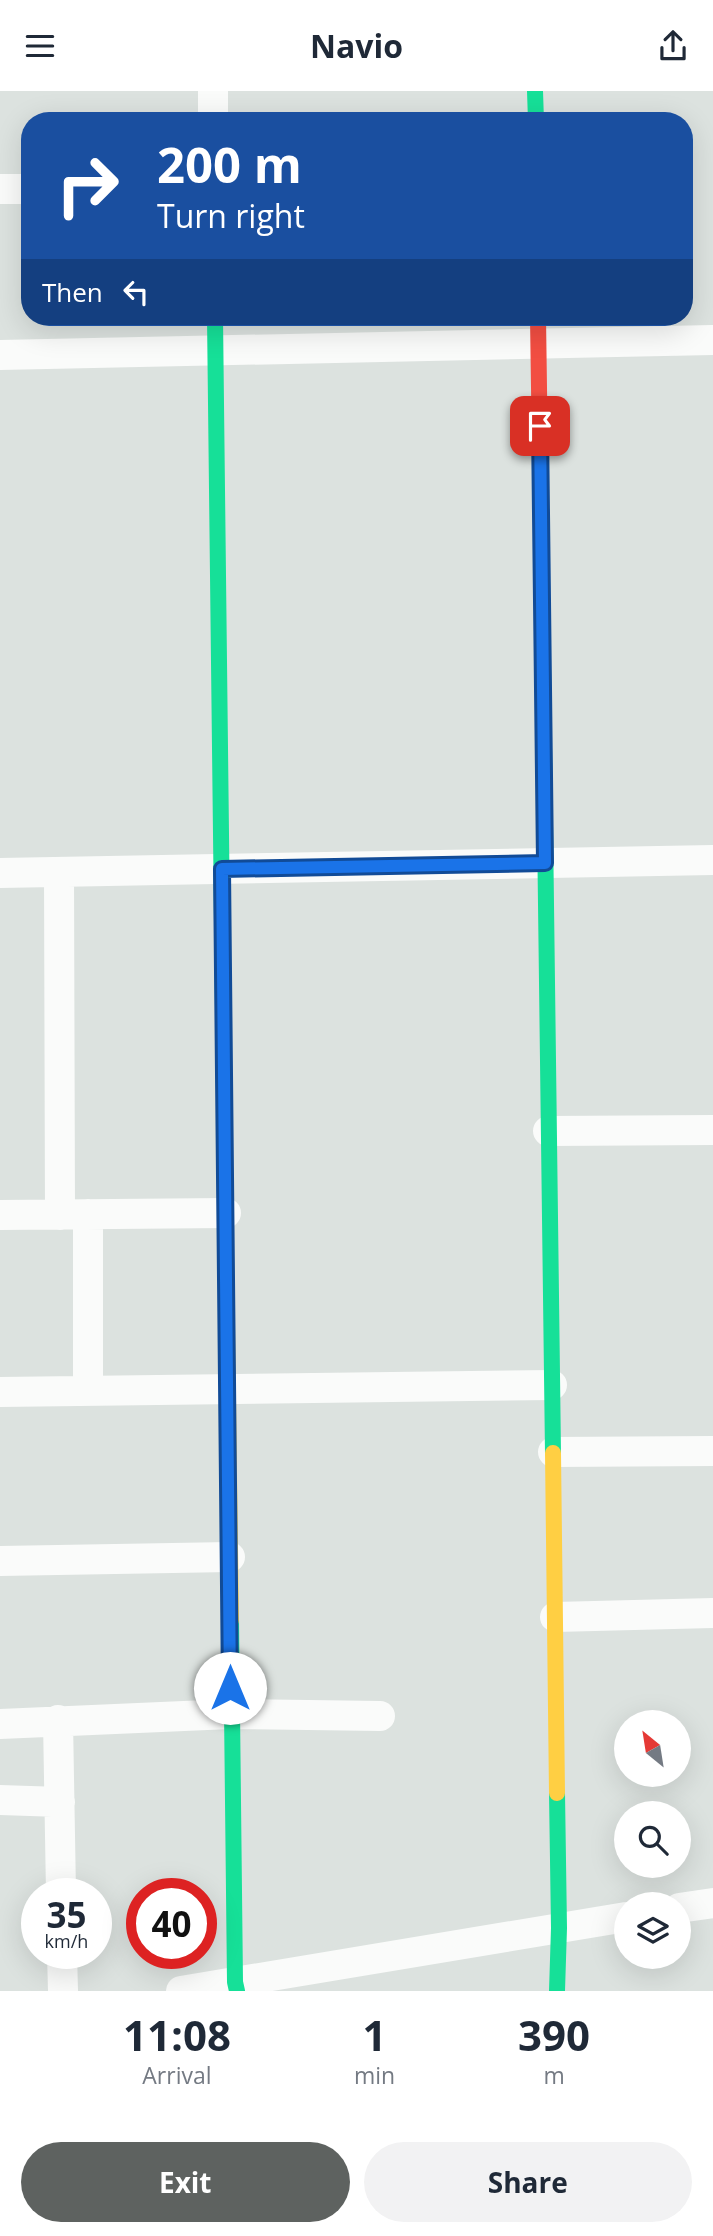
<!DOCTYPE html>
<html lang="en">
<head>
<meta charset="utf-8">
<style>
	:root { --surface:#fff; --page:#f2f2f3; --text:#1f2937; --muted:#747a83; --accent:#5e6260 }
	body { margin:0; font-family:"Open Sans",sans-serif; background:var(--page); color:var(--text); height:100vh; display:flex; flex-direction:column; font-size:26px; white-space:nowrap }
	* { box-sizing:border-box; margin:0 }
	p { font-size:23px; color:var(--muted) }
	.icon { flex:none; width:38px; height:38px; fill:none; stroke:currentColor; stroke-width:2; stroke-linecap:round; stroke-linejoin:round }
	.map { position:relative; height:1900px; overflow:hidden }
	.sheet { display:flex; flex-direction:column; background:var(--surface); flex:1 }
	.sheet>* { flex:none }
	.banner { position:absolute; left:21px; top:21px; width:672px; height:214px; border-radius:28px; box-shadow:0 7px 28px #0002; background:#1a4fa0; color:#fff; overflow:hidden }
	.needle { width:46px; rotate:330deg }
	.buttons { position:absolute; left:614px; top:1619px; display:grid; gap:14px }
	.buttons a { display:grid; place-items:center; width:77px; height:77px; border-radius:50%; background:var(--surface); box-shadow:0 7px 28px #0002; font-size:35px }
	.speed { position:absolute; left:21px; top:1787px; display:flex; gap:14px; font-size:35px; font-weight:700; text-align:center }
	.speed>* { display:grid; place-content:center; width:91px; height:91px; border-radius:50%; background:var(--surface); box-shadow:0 7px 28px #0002; line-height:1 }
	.speed small { font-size:18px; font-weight:400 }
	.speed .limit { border:10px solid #d22; background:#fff; color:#111 }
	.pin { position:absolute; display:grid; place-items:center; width:60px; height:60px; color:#fff; margin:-30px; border-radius:14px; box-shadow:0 4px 10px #0006 }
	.me { position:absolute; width:77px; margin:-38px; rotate:0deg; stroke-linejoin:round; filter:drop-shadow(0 0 5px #0008) }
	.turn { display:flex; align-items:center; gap:24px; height:147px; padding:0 21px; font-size:32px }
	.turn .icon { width:91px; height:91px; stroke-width:2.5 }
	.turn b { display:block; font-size:49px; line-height:60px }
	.then { display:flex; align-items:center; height:66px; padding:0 21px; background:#0003; gap:14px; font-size:26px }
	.eta { display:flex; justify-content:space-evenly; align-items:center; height:119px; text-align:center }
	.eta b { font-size:42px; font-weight:700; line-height:49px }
	.primary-button { display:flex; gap:14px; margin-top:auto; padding:14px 21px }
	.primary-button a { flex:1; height:80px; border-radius:42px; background:var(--accent); color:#fff; font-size:28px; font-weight:700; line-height:80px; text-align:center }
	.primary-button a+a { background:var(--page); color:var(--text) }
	header { display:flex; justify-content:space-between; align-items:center; height:91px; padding:0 21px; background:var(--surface); font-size:32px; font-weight:700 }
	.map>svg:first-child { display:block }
</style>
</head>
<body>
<header><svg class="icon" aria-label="menu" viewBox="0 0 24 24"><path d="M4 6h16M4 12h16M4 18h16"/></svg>Navio<svg class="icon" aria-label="share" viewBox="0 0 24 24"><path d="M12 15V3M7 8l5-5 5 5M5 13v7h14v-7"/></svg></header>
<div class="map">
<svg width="713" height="1900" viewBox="0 0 713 1900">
	<rect width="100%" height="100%" fill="#dce2df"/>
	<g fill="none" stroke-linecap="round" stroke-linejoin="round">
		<!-- street -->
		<path stroke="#fafbfa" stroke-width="30" d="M 213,0 L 213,30
			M 0,98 L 30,98
			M 0,264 L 713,249
			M 59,781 L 60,1124
			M 0,782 L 713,769
			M 548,1040 L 713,1039
			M 88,1123 L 88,1300
			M 0,1124 L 226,1122
			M 0,1301 L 552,1294
			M 553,1361 L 713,1360
			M 0,1470 L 230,1466
			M 555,1526 L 713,1522
			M 58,1629 L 61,1802
			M 0,1633 L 230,1623 L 380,1625
			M 0,1709 L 60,1711
			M 679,1817 L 713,1812
			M 62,1862 L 63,1900
			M 181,1900 L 626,1826"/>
		<!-- fast -->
		<path stroke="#16e098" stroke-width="16" d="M 535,0 L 536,30
			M 215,226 L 225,1088
			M 543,578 L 553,1362
			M 231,1529 L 235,1891 L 237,1900
			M 557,1900 L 559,1837 L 557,1702"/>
		<!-- slow -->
		<path stroke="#ffcf43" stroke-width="16" d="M 225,1088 L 231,1529
			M 553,1362 L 557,1702"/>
		<!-- jam -->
		<path stroke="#f24e42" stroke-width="16" d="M 538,226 L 543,578"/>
	</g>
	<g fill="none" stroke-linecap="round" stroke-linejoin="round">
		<!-- route casing -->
		<g stroke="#114b97" stroke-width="18">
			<path id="route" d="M 230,1597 L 222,778 L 545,772 L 540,335"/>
		</g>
		<!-- route -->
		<use href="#route" stroke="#1a73e8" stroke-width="12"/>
	</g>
</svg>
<div class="buttons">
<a><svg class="needle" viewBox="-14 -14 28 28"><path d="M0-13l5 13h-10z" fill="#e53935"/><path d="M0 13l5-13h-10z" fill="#747a83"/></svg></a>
<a><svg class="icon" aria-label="search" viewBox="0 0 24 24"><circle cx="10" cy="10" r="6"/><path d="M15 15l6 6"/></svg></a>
<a><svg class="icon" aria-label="layers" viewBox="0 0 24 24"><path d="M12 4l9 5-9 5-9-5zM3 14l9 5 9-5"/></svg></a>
</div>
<div class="speed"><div>35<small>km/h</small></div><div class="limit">40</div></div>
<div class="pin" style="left:540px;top:335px;background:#d93025"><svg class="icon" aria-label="arrive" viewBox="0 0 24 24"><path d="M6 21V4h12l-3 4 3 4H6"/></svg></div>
<svg class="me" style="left:230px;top:1597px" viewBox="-20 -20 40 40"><circle r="19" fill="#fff"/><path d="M0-13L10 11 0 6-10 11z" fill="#1a73e8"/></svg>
<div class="banner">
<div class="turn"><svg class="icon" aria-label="right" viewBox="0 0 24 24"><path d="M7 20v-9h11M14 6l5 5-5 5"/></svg><div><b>200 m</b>Turn right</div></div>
<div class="then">Then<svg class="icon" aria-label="left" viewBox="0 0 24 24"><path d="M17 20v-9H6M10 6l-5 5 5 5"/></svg></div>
</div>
</div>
<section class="sheet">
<div class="eta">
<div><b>11:08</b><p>Arrival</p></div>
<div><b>1</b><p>min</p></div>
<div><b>390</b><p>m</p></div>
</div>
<div class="primary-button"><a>Exit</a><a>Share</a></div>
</section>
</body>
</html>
